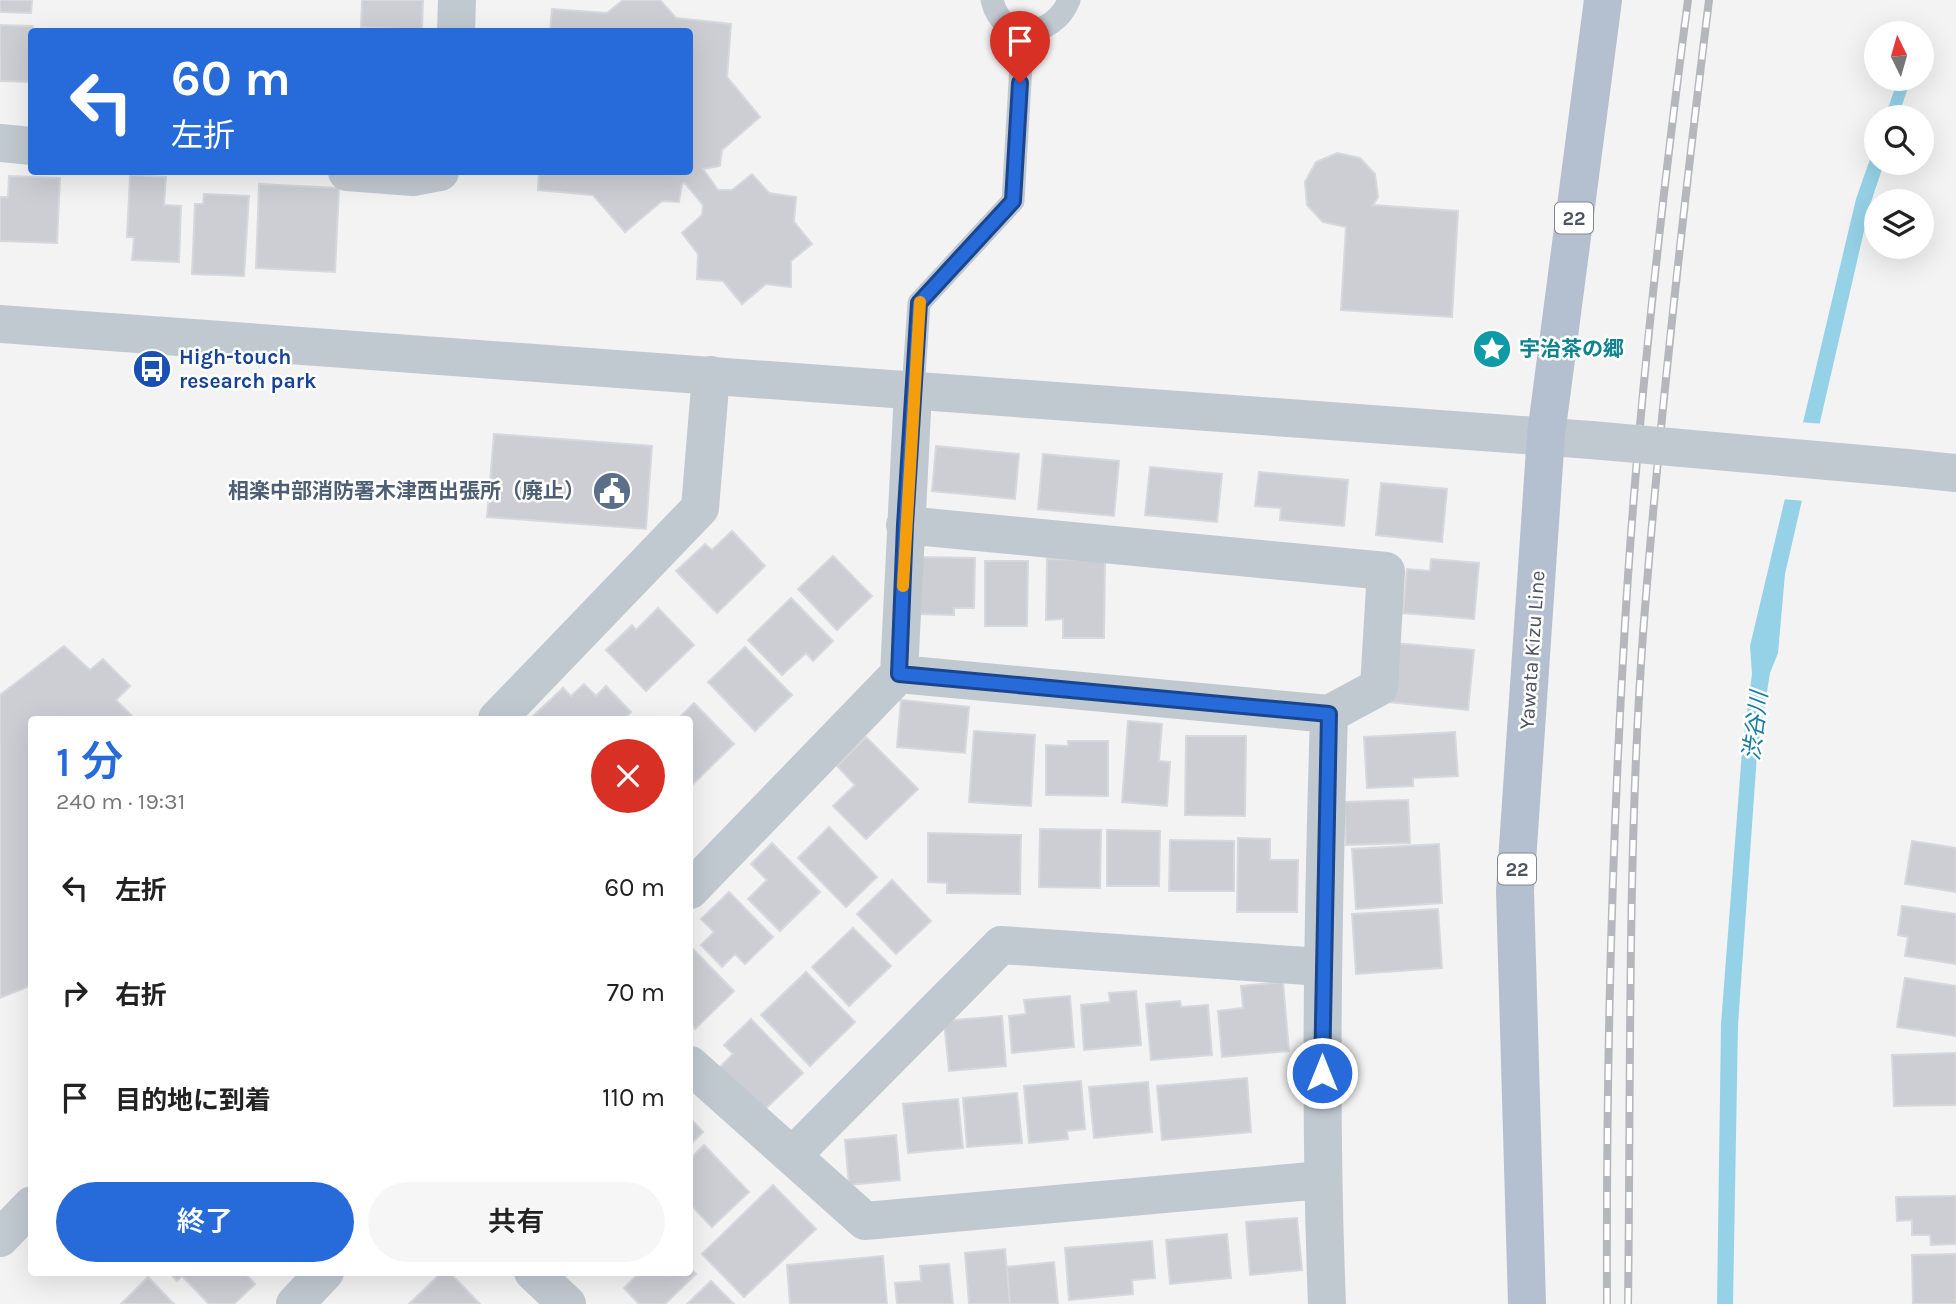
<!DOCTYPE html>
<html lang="ja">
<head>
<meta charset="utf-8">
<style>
	:root { --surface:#fff; --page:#f6f6f6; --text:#222; --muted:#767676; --accent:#276bda }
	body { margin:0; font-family:Karla,"Noto Sans JP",sans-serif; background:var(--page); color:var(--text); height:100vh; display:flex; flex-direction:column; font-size:26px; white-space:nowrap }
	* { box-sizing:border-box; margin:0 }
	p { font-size:23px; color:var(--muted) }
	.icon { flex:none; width:38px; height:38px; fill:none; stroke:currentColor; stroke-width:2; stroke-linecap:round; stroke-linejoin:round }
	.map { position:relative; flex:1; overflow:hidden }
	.sheet { position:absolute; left:28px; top:716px; width:665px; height:560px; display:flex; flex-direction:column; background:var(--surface); border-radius:7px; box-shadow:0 7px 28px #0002 }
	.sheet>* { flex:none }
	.top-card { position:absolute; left:28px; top:28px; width:665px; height:147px; border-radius:7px; box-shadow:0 7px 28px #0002; background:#276bda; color:#fff; overflow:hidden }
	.needle { width:46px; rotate:355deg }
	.tools { position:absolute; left:1864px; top:21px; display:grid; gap:14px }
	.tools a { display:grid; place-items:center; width:70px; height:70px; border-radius:50%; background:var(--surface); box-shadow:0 7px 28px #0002; font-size:35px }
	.pin { position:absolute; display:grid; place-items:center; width:60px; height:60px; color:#fff; margin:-72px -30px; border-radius:50% 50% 50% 0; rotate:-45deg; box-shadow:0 0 7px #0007 }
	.pin .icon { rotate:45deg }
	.me { position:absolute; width:77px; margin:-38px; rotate:0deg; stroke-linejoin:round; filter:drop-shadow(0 0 5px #0008) }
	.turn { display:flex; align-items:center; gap:24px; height:147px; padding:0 28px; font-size:32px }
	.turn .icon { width:91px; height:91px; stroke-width:2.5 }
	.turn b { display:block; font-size:49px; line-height:60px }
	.round { display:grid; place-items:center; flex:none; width:74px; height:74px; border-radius:37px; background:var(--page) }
	.summary { display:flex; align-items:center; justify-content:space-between; height:119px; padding:0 28px }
	h1 { font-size:42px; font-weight:600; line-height:52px; color:var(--accent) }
	.action { display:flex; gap:14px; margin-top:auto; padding:14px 28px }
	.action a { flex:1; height:80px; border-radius:42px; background:var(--accent); color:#fff; font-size:28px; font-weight:600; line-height:80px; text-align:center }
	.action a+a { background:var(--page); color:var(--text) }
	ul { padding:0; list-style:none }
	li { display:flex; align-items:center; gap:21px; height:105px; padding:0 28px }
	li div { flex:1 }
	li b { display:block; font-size:26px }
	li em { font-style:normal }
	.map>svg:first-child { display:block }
</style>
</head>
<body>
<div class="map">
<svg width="1956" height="1304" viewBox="0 0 1956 1304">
	<rect width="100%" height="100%" fill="#f4f3f3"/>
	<!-- water -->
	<path fill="#95d2e8" d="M 1898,79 L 1911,79 L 1898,117 L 1885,117 Z
		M 1876,142 L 1876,163 L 1884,163 L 1870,205 L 1785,574 L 1778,653 L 1770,673 L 1757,754 L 1738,1025 L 1733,1304 L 1717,1304 L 1721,1024 L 1742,751 L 1752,674 L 1750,646 L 1856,199 Z"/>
	<!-- pier -->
	<path fill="#f4f3f3" d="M 1799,422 L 1824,424 L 1806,501 L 1781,499 Z"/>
	<!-- building -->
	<path fill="#cdced4" stroke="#d7d8dd" stroke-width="2" d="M 0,0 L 32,0 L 31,13 L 0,12 Z
		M 362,0 L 423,0 L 422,30 L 361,27 Z
		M 623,0 L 660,0 L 676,18 L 731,24 L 727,77 L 760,117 L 722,150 L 720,166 L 703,169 L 718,190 L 732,190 L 752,174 L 769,193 L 796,197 L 794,222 L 812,244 L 791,261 L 791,287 L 766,284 L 742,304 L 723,281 L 697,279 L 698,254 L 682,233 L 702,215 L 703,205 L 685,183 L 682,184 L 679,202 L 662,201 L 625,232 L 593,195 L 538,190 L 539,172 L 690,172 L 690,32 L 550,32 L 552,9 L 607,13 Z
		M 0,25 L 33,26 L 30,82 L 0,81 Z
		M 1337,153 L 1360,158 L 1375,174 L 1378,197 L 1373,205 L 1458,211 L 1452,317 L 1341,310 L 1346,227 L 1323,222 L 1307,205 L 1305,182 L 1316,162 Z
		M 130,175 L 166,177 L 164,205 L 181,206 L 179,262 L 132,260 L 134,237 L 127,237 Z
		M 9,176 L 60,178 L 57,243 L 0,241 L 0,197 L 8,197 Z
		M 259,184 L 339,188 L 335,272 L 256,268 Z
		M 204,194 L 249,196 L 244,276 L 192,274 L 195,204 L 203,204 Z
		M 494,434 L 652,446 L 646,529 L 487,517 Z
		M 936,446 L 1019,454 L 1015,499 L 932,491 Z
		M 1043,454 L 1119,461 L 1114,516 L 1038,509 Z
		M 1150,467 L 1222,474 L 1217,522 L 1145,515 Z
		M 1259,472 L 1348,480 L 1344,526 L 1280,520 L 1281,508 L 1255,506 Z
		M 1381,483 L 1447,489 L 1442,542 L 1376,535 Z
		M 732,531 L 765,566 L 717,613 L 676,571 L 705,544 L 712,550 Z
		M 833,556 L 872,596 L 837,630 L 798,589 Z
		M 918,557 L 975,558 L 974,608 L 954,608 L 954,615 L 917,614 Z
		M 1047,559 L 1105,560 L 1104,638 L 1063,638 L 1063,619 L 1046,620 Z
		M 1431,559 L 1479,563 L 1474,619 L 1403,613 L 1407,569 L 1430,571 Z
		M 985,561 L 1028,561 L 1027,626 L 985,626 Z
		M 791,598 L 833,641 L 813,661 L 806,653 L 782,675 L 748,640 Z
		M 658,608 L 694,645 L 646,691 L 606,650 L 632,625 L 636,630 Z
		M 1394,643 L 1474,650 L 1468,710 L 1388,702 Z
		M 64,646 L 90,670 L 103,659 L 130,686 L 116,700 L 135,719 L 32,719 L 32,985 L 0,998 L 0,695 Z
		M 745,647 L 792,695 L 755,731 L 708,682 Z
		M 584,684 L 596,696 L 606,686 L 631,712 L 624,719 L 531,718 L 563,688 L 571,696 Z
		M 901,700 L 969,707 L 965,753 L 897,747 Z
		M 694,703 L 734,744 L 690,787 L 690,719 L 678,719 Z
		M 1128,721 L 1162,724 L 1159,761 L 1170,762 L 1167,806 L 1122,802 Z
		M 974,731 L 1035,735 L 1031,806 L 969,802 Z
		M 1455,732 L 1458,776 L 1413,778 L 1413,786 L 1367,788 L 1364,737 Z
		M 1186,736 L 1246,736 L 1245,816 L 1185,815 Z
		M 866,737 L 918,789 L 866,839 L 833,806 L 855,785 L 837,766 Z
		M 1068,741 L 1108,741 L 1108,796 L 1046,795 L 1046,745 L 1068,746 Z
		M 1408,800 L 1410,843 L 1346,845 L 1344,802 Z
		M 829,827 L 877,877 L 846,907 L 798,858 Z
		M 1040,829 L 1101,830 L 1100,888 L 1039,887 Z
		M 1107,830 L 1160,831 L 1159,886 L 1107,886 Z
		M 928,833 L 1021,835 L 1020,894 L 947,893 L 947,883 L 928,882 Z
		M 1238,838 L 1270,839 L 1270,860 L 1298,860 L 1297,912 L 1237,912 Z
		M 1170,840 L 1234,841 L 1234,891 L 1169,891 Z
		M 1912,841 L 1956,848 L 1956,892 L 1905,884 Z
		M 772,843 L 820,892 L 780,931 L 748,899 L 767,880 L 751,864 Z
		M 1439,844 L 1442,903 L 1356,909 L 1352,849 Z
		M 892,880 L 931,921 L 896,954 L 857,914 Z
		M 729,892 L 773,937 L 745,964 L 735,954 L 722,967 L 701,945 L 714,932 L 701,919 Z
		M 1902,906 L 1956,914 L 1956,964 L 1905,956 L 1908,937 L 1898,935 Z
		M 1438,909 L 1442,968 L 1356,974 L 1352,914 Z
		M 853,928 L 891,966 L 849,1006 L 812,967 Z
		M 690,946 L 734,991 L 695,1029 L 690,1024 Z
		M 806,972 L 855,1022 L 810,1066 L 761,1015 Z
		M 1905,978 L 1956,986 L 1956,1036 L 1897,1027 Z
		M 1283,982 L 1289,1051 L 1222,1057 L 1218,1011 L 1243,1008 L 1241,986 Z
		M 1136,991 L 1141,1045 L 1084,1050 L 1081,1005 L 1110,1002 L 1109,993 Z
		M 1070,996 L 1074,1047 L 1012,1053 L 1009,1016 L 1026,1014 L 1024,1000 Z
		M 1180,1001 L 1181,1007 L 1208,1005 L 1212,1055 L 1151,1060 L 1146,1004 Z
		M 1002,1016 L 1006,1066 L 949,1071 L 944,1021 Z
		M 751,1019 L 803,1073 L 760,1114 L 717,1070 L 733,1054 L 724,1045 Z
		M 1956,1053 L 1956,1105 L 1894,1106 L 1892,1055 Z
		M 1247,1078 L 1251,1132 L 1162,1140 L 1157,1086 Z
		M 1081,1081 L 1085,1129 L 1067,1131 L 1068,1139 L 1029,1143 L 1024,1086 Z
		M 1148,1082 L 1152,1132 L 1094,1138 L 1089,1087 Z
		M 1017,1093 L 1022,1143 L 967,1147 L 963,1098 Z
		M 958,1099 L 963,1148 L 908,1153 L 903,1104 Z
		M 690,1118 L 703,1132 L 690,1145 Z
		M 896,1135 L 900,1180 L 849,1185 L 845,1140 Z
		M 704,1145 L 749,1192 L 712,1227 L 690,1204 L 690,1159 Z
		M 773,1185 L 816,1229 L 744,1297 L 702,1254 Z
		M 1956,1196 L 1956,1244 L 1931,1245 L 1930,1235 L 1912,1235 L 1912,1220 L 1897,1221 L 1896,1197 Z
		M 1297,1218 L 1302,1270 L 1250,1275 L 1246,1222 Z
		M 1227,1234 L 1231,1278 L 1170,1284 L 1166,1240 Z
		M 1152,1241 L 1155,1278 L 1132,1280 L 1133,1294 L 1069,1300 L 1065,1248 Z
		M 1005,1249 L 1010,1304 L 969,1304 L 965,1253 Z
		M 1956,1254 L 1956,1304 L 1913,1304 L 1912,1255 Z
		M 883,1256 L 887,1304 L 790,1304 L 787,1265 Z
		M 1054,1262 L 1058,1304 L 1010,1304 L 1007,1267 Z
		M 949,1264 L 953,1304 L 897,1304 L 895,1283 L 921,1281 L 920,1266 Z
		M 690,1267 L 696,1274 L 665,1304 L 639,1304 L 624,1288 L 640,1272 L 690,1272 Z
		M 169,1272 L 244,1272 L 255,1284 L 234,1304 L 209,1304 L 182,1276 L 177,1281 Z
		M 442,1272 L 449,1272 L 480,1304 L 409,1304 Z
		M 148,1277 L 174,1304 L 121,1304 Z
		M 711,1281 L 734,1304 L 687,1304 Z"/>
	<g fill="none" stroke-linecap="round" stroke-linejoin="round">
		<!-- service -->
		<path stroke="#c1c9d0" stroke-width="23" d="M 992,0 C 1002,44 1054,38 1069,0
			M 913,391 L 919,303 L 1013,201 L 1023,31"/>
		<!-- minor -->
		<path stroke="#c1c9d0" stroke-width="38" d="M 456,32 L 457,0
			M 0,143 L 32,146
			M 347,172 L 413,177 L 440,172
			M 905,525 L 1386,571 L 1379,687 L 1329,714
			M 899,674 L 1329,714 C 1323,911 1319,1107 1327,1304
			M 497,719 L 700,508 L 711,375
			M 690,890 L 899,674 L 913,391
			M 690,1065 L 865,1221 L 1322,1180
			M 792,1156 L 1001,945 L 1321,967
			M 0,1238 L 32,1205
			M 533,1272 L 567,1304
			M 295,1304 L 325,1272"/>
		<!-- tertiary -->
		<path stroke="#c1c9d0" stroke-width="38" d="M 0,324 L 1591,440
			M 1907,468 L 1956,473"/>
		<!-- primary -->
		<path stroke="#b4c0cf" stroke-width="38" d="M 1527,1304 L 1515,891 L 1546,435 L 1603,0"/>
		<!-- rail casing -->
		<g stroke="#b5b7bc" stroke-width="8">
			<path id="rail" d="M 1607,1304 C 1606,1083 1611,862 1624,641 C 1636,426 1660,213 1688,0
				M 1628,1304 C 1631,1081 1627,857 1643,634 C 1659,422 1683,211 1709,0"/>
		</g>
		<!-- rail -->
		<use href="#rail" stroke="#fff" stroke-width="5" stroke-dasharray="16" stroke-linecap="butt"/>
		<!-- tertiary-bridge -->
		<path stroke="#c1c9d0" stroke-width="38" d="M 1591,440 L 1907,468"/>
	</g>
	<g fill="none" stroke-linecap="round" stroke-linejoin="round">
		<!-- route casing -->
		<g stroke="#19468e" stroke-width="18">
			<path id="route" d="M 1020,83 L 1013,201 L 919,303 L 905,525 L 899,674 L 1329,714 L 1322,1073"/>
		</g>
		<!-- route -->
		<use href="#route" stroke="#276bda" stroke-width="12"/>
		<!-- slow -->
		<path stroke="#f59e0b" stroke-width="12" d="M 903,586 L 920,302"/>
	</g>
	<!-- icons -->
	<defs>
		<g id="sight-disc" transform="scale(2.0125)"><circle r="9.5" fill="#0f9aa8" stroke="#fff"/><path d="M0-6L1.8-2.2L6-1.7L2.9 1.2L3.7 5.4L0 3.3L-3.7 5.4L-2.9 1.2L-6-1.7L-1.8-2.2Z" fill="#fff"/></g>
		<g id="bus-disc" transform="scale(2.0125)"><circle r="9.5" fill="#1a4fb4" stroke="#fff"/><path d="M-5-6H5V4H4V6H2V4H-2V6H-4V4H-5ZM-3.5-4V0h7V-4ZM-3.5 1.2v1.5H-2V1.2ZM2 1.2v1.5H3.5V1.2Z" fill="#fff"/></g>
		<g id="civic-disc" transform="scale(2.0125)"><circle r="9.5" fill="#5c6f8a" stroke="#fff"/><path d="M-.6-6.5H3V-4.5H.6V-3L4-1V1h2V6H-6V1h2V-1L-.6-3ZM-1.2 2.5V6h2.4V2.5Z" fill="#fff"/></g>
	</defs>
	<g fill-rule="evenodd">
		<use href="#sight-disc" x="1492" y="349"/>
		<use href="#bus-disc" x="152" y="369"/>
		<use href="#civic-disc" x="612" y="491"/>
	</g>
	<g text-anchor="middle" stroke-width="5" stroke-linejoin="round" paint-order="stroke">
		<!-- shield labels -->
		<g fill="#fff" stroke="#81878f" stroke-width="2">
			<rect x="1555" y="202.5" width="38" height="31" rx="5"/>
			<rect x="1498" y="853.5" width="38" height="31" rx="5"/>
		</g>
		<g font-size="19" font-weight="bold" fill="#4b545f">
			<text x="1574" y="225">22</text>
			<text x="1517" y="876">22</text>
		</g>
		<!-- culture labels -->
		<g font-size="21" font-weight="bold" fill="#0d838f" stroke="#fff" text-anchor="start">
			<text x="1519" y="356">宇治茶の郷</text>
		</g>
		<!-- transit labels -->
		<g font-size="21" font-weight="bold" fill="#164399" stroke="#fff" text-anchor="start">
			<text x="179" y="364">High-touch<tspan x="179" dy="24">research park</tspan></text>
		</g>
		<!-- service labels -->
		<g font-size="21" font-weight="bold" fill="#4e5e75" stroke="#fff" text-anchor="end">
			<text x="585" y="498">相楽中部消防署木津西出張所（廃止）</text>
		</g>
		<!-- street labels -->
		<g font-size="21" fill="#4b545f" stroke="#fff">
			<text transform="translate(1532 650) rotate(-86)" y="7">Yawata Kizu Line</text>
		</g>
		<!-- water labels -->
		<g font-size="23" font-style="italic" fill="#167ba0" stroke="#fff">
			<text transform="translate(1755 726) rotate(-83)" y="8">渋谷川</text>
		</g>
	</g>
</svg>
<div class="tools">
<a><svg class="needle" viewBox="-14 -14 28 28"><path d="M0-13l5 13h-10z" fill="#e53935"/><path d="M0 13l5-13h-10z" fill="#767676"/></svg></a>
<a><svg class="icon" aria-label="search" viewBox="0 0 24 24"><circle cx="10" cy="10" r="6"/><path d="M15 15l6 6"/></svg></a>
<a><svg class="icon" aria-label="layers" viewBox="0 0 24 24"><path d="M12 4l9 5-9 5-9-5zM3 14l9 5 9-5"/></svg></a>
</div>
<div class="pin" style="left:1020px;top:83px;background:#d93025"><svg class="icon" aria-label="arrive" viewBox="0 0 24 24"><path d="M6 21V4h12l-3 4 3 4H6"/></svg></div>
<svg class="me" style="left:1322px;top:1073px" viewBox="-20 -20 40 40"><circle r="17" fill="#276bda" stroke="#fff" stroke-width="3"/><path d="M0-11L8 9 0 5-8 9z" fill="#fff"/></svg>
<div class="top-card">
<div class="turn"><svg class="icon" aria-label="left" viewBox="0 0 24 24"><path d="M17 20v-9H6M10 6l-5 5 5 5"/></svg><div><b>60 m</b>左折</div></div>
</div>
<section class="sheet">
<div class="summary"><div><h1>1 分</h1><p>240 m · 19:31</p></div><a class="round" style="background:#d93025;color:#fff"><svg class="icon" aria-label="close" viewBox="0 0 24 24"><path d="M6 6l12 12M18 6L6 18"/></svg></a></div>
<ul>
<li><svg class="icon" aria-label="left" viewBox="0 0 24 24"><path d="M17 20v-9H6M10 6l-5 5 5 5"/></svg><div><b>左折</b></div><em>60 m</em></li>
<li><svg class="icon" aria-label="right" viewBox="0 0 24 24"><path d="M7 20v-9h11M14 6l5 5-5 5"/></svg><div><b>右折</b></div><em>70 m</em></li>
<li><svg class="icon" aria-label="arrive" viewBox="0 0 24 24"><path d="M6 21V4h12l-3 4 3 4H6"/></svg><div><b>目的地に到着</b></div><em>110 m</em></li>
</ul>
<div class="action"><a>終了</a><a>共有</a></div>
</section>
</div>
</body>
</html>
